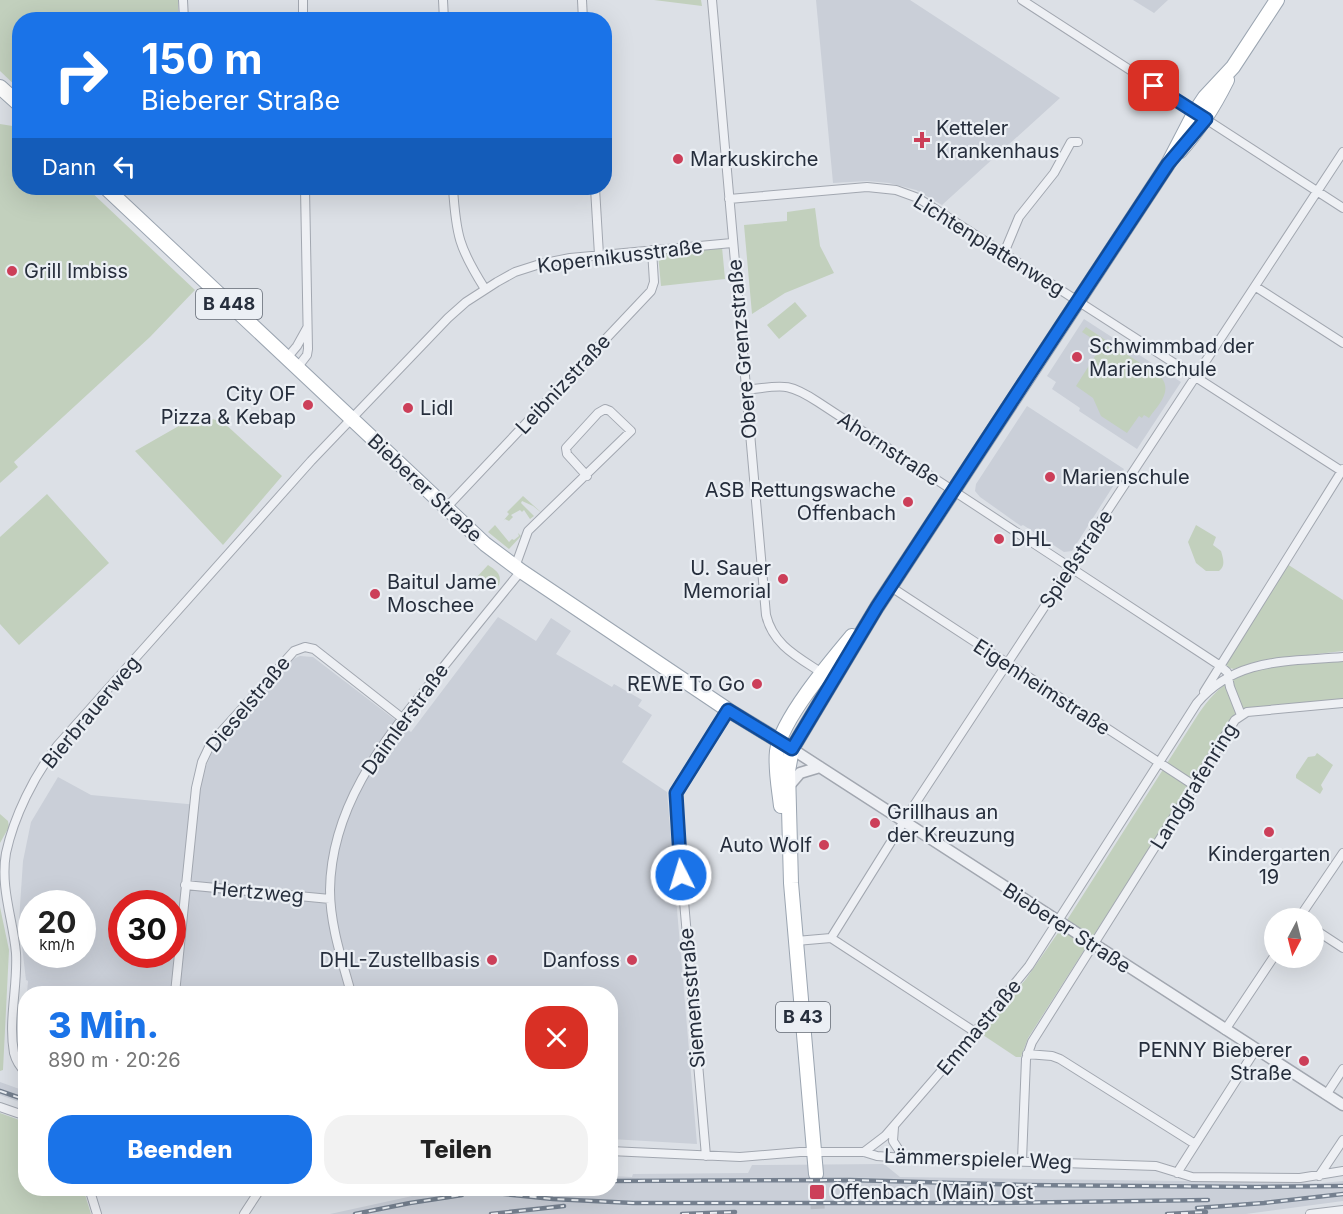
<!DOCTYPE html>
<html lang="de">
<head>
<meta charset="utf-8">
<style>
	:root { --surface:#fff; --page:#f2f2f2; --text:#222; --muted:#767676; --accent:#1a73e8 }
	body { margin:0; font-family:Inter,sans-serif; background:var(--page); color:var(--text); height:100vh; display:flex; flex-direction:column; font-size:22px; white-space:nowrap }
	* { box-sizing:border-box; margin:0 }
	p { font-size:20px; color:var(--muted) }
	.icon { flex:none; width:33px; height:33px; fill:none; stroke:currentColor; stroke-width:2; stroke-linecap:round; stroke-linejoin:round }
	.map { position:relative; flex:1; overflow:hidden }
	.side { position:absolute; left:18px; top:986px; width:600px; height:210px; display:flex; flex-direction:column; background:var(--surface); border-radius:24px; box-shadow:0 6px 24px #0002 }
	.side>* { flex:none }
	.hud { position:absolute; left:12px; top:12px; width:600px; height:183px; border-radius:24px; box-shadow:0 6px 24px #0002; background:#1a73e8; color:#fff; overflow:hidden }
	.needle { width:39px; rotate:187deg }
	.tools { position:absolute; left:1264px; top:908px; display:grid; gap:12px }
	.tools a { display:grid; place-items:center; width:60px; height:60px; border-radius:50%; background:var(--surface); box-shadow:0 6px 24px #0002; font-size:30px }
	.speed { position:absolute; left:18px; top:890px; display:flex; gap:12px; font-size:30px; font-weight:700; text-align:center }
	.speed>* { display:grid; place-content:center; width:78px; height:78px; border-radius:50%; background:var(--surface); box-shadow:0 6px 24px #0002; line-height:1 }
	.speed small { font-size:15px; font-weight:400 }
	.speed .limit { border:9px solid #d22; background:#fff; color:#111 }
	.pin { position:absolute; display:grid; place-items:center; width:51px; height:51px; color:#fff; margin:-26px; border-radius:12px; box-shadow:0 3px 9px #0006 }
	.me { position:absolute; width:66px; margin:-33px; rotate:355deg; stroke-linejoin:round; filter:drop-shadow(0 0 4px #0008) }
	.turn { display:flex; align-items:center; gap:21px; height:126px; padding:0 30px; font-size:27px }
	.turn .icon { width:78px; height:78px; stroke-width:2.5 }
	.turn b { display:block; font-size:42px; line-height:51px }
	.then { display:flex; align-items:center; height:57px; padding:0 30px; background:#0003; gap:12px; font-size:22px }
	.round { display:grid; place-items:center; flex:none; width:63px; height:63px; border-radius:24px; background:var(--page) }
	.summary { display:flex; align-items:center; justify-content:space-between; height:102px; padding:0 30px }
	h1 { font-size:36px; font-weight:800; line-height:45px; color:var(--accent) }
	.action { display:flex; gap:12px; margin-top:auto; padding:12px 30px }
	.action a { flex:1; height:69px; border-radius:24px; background:var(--accent); color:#fff; font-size:24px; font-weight:800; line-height:69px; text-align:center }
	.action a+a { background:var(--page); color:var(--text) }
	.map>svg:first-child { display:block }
</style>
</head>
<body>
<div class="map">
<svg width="1343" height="1214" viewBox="0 0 1343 1214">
	<rect width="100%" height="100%" fill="#dce0e6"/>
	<!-- built -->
	<path fill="#cacfd8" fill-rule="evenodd" d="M 816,0 L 910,0 L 1060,98 L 942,205 L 916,190 L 889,183 L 867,181 L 833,183 Z
		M 1133,0 L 1168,0 L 1154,13 Z
		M 1084,319 L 1181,382 L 1137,449 L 1079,411 L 1080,408 L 1052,389 L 1056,382 L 1047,376 Z
		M 1027,406 L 1124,469 L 1072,551 L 1064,552 L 1023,525 L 1021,526 L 980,497 L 975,491 L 976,484 Z
		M 498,617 L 536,641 L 551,618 L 571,631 L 556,654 L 612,687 L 614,684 L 642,700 L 638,706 L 652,715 L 622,762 L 667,792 L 697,1144 L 611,1139 L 610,993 L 27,993 L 28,981 L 26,980 L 22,946 L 23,924 L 19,921 L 23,861 L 31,822 L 58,777 L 91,795 L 198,805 L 203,773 L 215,746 L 291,660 L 300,656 L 313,657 L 411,732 ZM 32,903 L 82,903 L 82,954 L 32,954 ZM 122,903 L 172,903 L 172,954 L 122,954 Z
		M 0,1082 L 25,1091 L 25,1104 L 0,1095 Z
		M 884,1164 L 900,1177 L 1322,1183 L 1343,1181 L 1343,1201 L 1246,1214 L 330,1214 L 417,1195 L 407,1188 L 610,1188 L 611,1176 L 632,1177 L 633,1174 L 748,1173 L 752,1165 Z"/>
	<!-- green -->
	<path fill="#c2d0bd" d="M 0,0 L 178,0 L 178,19 L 20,20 L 19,89 L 0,71 Z
		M 654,0 L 701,0 L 702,6 Z
		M 0,124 L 19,127 L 20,188 L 87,188 L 195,290 L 150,337 L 14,462 L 18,467 L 0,483 Z
		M 815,208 L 820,246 L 834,273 L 785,293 L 752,314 L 744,225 L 787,221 L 787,212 Z
		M 722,247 L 725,279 L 661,286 L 658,254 Z
		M 795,302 L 807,316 L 779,339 L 767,325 Z
		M 1086,327 L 1161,377 C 1173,392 1158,405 1149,418 L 1144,415 L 1142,418 L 1139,416 L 1127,433 L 1101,416 L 1093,398 L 1076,386 L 1102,345 L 1082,332 Z
		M 198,415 L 223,422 L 282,476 L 223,545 L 135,451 Z
		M 47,494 L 109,563 L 19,645 L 0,624 L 0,537 Z
		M 523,496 L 543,514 L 533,506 L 522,501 L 521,503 L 534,516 L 530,519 L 524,510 L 522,512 L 520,510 L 511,515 L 513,517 L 509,521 L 505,519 L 503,521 L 509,514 L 507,512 Z
		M 495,525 L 509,542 L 512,539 L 514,540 L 519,536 L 518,533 L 521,536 L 509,549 L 488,532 Z
		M 1196,525 L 1216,537 L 1213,545 L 1221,551 C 1223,558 1226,566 1219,571 L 1206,571 L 1196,563 L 1188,542 Z
		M 1287,564 L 1343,600 L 1343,651 L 1274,659 L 1246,665 L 1234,669 L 1229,668 L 1225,664 Z
		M 488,565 C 497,571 502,574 499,585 L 491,591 L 476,578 Z
		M 1343,661 L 1343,700 L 1247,709 L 1235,714 L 1028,1038 L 1021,1057 L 1016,1057 L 980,1033 L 1026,979 L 1069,917 L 1199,713 C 1208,700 1218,688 1232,680 C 1260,663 1311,664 1343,661 Z
		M 1317,753 L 1333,765 L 1321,785 L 1323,789 L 1320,794 L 1296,778 L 1296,775 L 1308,757 L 1315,756 Z
		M 0,814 L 8,821 L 9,827 L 0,843 Z
		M 0,907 L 9,950 L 3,1070 L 0,1071 Z
		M 0,1113 L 25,1122 L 26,1188 L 83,1188 L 91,1214 L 0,1214 Z"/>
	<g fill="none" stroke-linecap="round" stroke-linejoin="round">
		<!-- primary-tunnel -->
		<path stroke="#b8bcc4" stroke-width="14" stroke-dasharray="14 7" stroke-linecap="butt" d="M 816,1174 L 818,1214"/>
		<!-- minor casing -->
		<g stroke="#a2a7b0" stroke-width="10">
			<path id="minor" d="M 183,0 L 184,20
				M 303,0 L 303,20
				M 443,0 L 444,20
				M 582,0 L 583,20
				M 712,0 L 766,615 C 773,645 798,657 822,673
				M 1022,0 L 1343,208
				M 453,188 C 456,235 459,248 485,289
				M 595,188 L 599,255
				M 729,199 L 867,187 L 896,190 L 918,198 L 1343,472
				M 1004,253 L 1019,217 L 1054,173 L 1071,142 L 1078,142
				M 1256,287 L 1343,343
				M 287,358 L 297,346 L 307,328
				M 297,368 L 307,355 L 308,349 L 305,188
				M 745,390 C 782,386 786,381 818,402 L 1219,665 L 1227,672 L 1230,687 L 1241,715
				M 446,508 L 651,291 L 654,282 L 652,250
				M 515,567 L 528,531 L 631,431 L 610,411 L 605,409 L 598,413 L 566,448 L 567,454 L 587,476
				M 891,587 L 1195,786
				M 1204,692 L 1343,469
				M 185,885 L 330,899
				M 1299,918 L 1343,853
				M 1314,929 L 1343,948
				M 831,938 L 909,813 L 1343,152
				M 831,938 L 975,1032
				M 796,941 L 831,938
				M 175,993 L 196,788 L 202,762 L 211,743 L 294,651 L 305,647 L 314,649 L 402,718
				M 351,993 C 342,960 330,925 330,890 C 331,809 380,745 429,685 C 459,647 490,609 521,571
				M 1225,1030 L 1275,955
				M 1027,1054 L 1052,1056 L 1060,1059 L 1195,1144
				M 26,1073 C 20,1067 16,1061 14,1053 C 8,1020 18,986 16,953 C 13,919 0,888 6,853 C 14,816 34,776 57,746 L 311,461 L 448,318 L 466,302 L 497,282 L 515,272 L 540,264 L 570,258 L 732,243
				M 1326,1095 L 1343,1069
				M 0,1107 L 26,1116
				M 894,1127 L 893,1141 L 904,1158
				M 610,1151 L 740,1157 L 800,1152 L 864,1152 L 877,1156 L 904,1158 L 1156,1166 L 1192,1177 L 1300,1178 L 1343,1171
				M 864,1152 L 885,1136 L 975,1032 L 1029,966 L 1197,703 C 1236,657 1288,662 1343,657
				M 706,1156 L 675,797 L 677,789 L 728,710
				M 1022,1160 L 1026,1059 L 1032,1042 L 1235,720 L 1247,712 L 1343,703
				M 1177,1173 L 1256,1049
				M 1319,1176 L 1343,1140
				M 89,1188 L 97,1214
				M 244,1214 L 261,1188
				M 1310,1214 L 1343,1210"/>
		</g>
		<!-- tertiary casing -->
		<g stroke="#a2a7b0" stroke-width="13">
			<path id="tertiary" d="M 792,749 L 1343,1105
				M 788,787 L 800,773 L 820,767"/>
		</g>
		<!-- primary casing -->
		<g stroke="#9ba5b1" stroke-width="16">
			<path id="primary" d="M 0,87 L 20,105
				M 1180,151 C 1200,129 1214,106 1227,80
				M 106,188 L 485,544 L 521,571 L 728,710 L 792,749
				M 781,806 C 779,788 775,769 777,751 C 781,720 831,661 852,636
				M 816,1174 L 791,883 L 788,771 L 792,749 L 877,607 L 1168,164 L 1195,112 L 1205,97 L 1233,67 L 1277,0"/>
		</g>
		<!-- minor -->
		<use href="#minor" stroke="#eef0f4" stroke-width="8"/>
		<!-- tertiary -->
		<use href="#tertiary" stroke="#eef0f4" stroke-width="10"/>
		<!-- primary -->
		<use href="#primary" stroke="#fff" stroke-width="14"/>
		<!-- rail casing -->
		<g stroke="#75808f" stroke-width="4.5">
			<path id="rail" d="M 0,1091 L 26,1100
				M 610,1181 L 850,1180 L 1024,1185 L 1257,1187 L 1343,1186
				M 446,1188 L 553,1199 L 633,1203 L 993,1203 L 1208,1200
				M 516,1190 L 540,1188
				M 1197,1208 L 1264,1203 L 1343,1194
				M 355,1214 L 410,1203 L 462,1195
				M 491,1214 L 564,1206
				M 682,1214 L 735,1212
				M 1167,1214 L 1206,1212"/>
		</g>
		<!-- rail -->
		<use href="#rail" stroke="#ebeff4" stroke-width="2" stroke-dasharray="7" stroke-linecap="butt"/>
	</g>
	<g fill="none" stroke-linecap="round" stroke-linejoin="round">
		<!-- route casing -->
		<g stroke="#114b97" stroke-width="15">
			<path id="route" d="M 681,875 L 676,793 L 728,710 L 792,749 L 877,607 L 1027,378 L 1168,164 L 1206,119 L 1154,86"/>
		</g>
		<!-- route -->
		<use href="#route" stroke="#1a73e8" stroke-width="10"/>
	</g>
	<!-- markers -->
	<g fill="#cc3f59" stroke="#ebeff4" stroke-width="2">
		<path d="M919 131h6v6h6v6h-6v6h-6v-6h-6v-6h6z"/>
		<circle cx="678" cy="159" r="6"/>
		<circle cx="12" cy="271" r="6"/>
		<circle cx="1077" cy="357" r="6"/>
		<circle cx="308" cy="405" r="6"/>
		<circle cx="408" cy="408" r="6"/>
		<circle cx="1050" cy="477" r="6"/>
		<circle cx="908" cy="502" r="6"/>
		<circle cx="999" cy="539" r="6"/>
		<circle cx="783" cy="579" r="6"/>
		<circle cx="375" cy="594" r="6"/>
		<circle cx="757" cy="684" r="6"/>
		<circle cx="875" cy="823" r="6"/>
		<circle cx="1269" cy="832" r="6"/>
		<circle cx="824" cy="845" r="6"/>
		<circle cx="492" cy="960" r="6"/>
		<circle cx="632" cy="960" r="6"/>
		<circle cx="1304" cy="1061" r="6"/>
		<rect x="809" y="1184" width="16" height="16" rx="3"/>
	</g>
	<g text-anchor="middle" stroke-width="4.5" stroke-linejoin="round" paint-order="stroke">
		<!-- shield labels -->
		<g fill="#ebeff4" stroke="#616873" stroke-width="1.5">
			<rect x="196" y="289" width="66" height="30" rx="4.5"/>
			<rect x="776" y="1002" width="54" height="30" rx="4.5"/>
		</g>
		<g font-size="18" font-weight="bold" fill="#262e3c">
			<text x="229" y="310">B 448</text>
			<text x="803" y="1023">B 43</text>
		</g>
		<!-- poi labels -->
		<g font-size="20" fill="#262e3c" stroke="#ebeff4" text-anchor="start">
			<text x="936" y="135">Ketteler<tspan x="936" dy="23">Krankenhaus</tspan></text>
			<text x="690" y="166">Markuskirche</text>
			<text x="24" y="278">Grill Imbiss</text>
			<text x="1089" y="353">Schwimmbad der<tspan x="1089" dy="23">Marienschule</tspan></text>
			<text x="296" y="401" text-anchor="end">City OF<tspan x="296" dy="23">Pizza &amp; Kebap</tspan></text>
			<text x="420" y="415">Lidl</text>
			<text x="1062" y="484">Marienschule</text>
			<text x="896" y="497" text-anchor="end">ASB Rettungswache<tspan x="896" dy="23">Offenbach</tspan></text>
			<text x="1011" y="546">DHL</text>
			<text x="771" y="575" text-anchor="end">U. Sauer<tspan x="771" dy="23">Memorial</tspan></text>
			<text x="387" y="589">Baitul Jame<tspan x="387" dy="23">Moschee</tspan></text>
			<text x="745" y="691" text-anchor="end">REWE To Go</text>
			<text x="887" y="819">Grillhaus an<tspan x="887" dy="23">der Kreuzung</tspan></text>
			<text x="812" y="852" text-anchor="end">Auto Wolf</text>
			<text x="1269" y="861" text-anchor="middle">Kindergarten<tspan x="1269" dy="23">19</tspan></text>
			<text x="480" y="967" text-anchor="end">DHL-Zustellbasis</text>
			<text x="620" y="967" text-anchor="end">Danfoss</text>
			<text x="1292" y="1057" text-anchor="end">PENNY Bieberer<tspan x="1292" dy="23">Straße</tspan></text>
			<text x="830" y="1199">Offenbach (Main) Ost</text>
		</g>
		<!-- street labels -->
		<g font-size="20" fill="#262e3c" stroke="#ebeff4">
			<text transform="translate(989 245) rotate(32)" y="7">Lichtenplattenweg</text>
			<text transform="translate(620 256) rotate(-7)" y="7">Kopernikusstraße</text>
			<text transform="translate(742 349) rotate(-95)" y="7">Obere Grenzstraße</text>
			<text transform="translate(563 384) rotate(-47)" y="7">Leibnizstraße</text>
			<text transform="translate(889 449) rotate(33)" y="7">Ahornstraße</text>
			<text transform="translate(425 488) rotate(43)" y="7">Bieberer Straße</text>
			<text transform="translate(1076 559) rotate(-56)" y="7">Spießstraße</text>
			<text transform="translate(1042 687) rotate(33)" y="7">Eigenheimstraße</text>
			<text transform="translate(248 704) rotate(-50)" y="7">Dieselstraße</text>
			<text transform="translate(91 712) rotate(-50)" y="7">Bierbrauerweg</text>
			<text transform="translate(405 719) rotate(-54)" y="7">Daimlerstraße</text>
			<text transform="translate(1194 786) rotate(-58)" y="7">Landgrafenring</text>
			<text transform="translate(258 892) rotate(5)" y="7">Hertzweg</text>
			<text transform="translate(1067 928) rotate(33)" y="7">Bieberer Straße</text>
			<text transform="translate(692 998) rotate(-95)" y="7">Siemensstraße</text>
			<text transform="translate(979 1027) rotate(-50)" y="7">Emmastraße</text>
			<text transform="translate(978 1159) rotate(2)" y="7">Lämmerspieler Weg</text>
		</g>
	</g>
</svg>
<div class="tools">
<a><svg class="needle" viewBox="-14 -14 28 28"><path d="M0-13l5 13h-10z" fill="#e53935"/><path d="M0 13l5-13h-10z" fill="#767676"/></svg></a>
</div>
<div class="speed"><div>20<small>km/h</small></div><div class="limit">30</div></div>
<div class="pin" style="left:1154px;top:86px;background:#d93025"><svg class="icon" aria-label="arrive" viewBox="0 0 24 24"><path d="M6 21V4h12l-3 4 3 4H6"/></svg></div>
<svg class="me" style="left:681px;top:875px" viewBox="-20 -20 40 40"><circle r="17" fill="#1a73e8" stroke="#fff" stroke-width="3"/><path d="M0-11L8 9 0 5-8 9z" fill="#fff"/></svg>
<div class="hud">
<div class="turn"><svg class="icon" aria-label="right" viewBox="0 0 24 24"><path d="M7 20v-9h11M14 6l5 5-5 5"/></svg><div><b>150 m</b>Bieberer Straße</div></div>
<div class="then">Dann<svg class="icon" aria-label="left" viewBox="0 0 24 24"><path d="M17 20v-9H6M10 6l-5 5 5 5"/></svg></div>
</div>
<section class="side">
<div class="summary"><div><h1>3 Min.</h1><p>890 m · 20:26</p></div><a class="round" style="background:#d93025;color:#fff"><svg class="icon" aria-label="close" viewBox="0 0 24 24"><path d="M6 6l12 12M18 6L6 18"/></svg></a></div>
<div class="action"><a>Beenden</a><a>Teilen</a></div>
</section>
</div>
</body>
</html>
